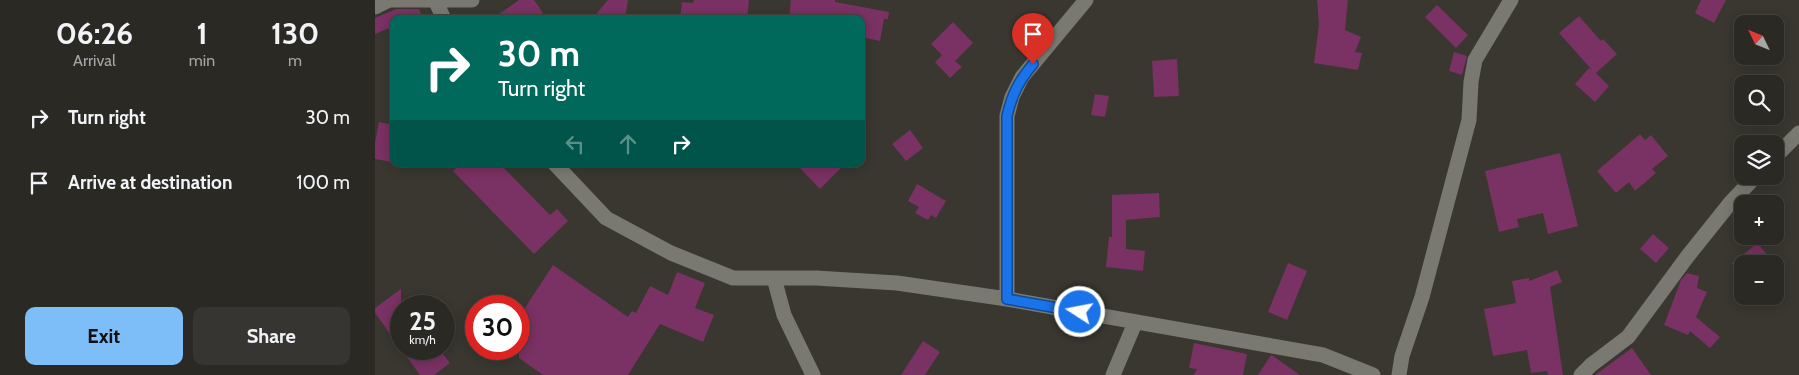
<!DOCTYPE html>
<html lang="en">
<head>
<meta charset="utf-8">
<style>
	:root { --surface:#2b2924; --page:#373531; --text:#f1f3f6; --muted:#a6a6a6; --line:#474541; --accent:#7dbef9 }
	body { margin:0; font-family:Cabin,sans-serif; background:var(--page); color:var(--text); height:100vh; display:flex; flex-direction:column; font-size:19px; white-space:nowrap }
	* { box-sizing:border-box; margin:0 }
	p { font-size:16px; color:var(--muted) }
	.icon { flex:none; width:28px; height:28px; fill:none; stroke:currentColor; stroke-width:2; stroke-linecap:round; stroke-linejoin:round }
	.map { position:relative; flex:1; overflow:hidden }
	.sheet { display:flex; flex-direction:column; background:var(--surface); width:375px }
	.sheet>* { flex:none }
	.guide { position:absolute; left:15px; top:15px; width:475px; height:152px; border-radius:10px; box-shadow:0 2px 12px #0003,0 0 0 1px var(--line); background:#00695c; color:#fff; overflow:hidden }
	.needle { width:32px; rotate:313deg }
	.controls { position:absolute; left:1359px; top:15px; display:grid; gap:10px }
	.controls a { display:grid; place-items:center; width:50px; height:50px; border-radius:10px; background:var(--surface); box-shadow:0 2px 12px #0003,0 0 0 1px var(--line); font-size:25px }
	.speed { position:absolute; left:15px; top:295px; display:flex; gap:10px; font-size:25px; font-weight:700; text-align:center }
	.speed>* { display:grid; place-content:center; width:65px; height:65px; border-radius:50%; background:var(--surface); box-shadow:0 2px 12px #0003,0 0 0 1px var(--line); line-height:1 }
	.speed small { font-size:12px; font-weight:400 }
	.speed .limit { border:8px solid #d22; background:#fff; color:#111 }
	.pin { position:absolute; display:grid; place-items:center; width:42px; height:42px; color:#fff; margin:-51px -21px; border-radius:50% 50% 50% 0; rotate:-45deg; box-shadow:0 0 5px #0007 }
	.pin .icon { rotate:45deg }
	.me { position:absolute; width:55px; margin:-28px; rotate:281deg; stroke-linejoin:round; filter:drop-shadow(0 0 4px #0008) }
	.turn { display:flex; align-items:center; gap:18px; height:105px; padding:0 25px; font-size:22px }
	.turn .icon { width:65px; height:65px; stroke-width:2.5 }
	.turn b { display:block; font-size:35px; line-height:42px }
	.lanes { display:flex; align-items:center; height:48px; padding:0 25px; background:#0003; justify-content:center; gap:25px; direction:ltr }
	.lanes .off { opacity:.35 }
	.eta { display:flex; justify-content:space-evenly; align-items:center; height:85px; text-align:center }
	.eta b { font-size:30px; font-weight:800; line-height:35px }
	.primary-button { display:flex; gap:10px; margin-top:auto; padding:10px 25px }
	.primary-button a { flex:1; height:58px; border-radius:10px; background:var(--accent); color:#111; font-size:20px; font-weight:800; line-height:58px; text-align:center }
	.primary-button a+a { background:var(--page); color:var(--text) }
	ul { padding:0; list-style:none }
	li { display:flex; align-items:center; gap:15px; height:65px; padding:0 25px }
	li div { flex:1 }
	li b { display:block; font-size:19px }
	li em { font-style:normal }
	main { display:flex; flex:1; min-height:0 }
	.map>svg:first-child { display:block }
</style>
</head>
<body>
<main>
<section class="sheet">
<div class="eta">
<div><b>06:26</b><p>Arrival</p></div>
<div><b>1</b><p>min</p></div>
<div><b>130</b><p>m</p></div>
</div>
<ul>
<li><svg class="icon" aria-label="right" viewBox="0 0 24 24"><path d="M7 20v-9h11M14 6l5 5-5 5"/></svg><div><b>Turn right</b></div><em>30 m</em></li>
<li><svg class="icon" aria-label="arrive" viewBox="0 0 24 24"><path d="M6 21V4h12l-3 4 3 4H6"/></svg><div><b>Arrive at destination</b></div><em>100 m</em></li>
</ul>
<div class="primary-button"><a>Exit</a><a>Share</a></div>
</section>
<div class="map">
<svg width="1424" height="375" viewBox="0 0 1424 375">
	<rect width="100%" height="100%" fill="#393730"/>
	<!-- building -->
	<path fill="#7a3163" d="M 144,0 L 159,0 L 168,13 L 159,19 L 117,19 Z
		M 233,0 L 253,0 L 250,19 L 217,19 Z
		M 319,0 L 374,0 L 372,19 L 305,19 L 307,2 L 318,3 Z
		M 416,0 L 460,0 L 460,2 L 514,12 L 513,19 L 509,19 L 505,41 L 486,37 L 486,19 L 414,19 Z
		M 942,0 L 973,0 L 970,30 L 986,37 L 980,52 L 987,53 L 983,70 L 939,63 L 944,24 Z
		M 1326,0 L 1351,0 L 1339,23 L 1320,13 Z
		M 1062,5 L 1093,35 L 1081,48 L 1050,17 Z
		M 21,9 L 44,9 L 48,19 L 19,19 L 19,26 L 0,34 L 0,18 Z
		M 1204,16 L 1226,41 L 1228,39 L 1242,54 L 1221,73 L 1234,86 L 1220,102 L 1200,84 L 1214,68 L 1217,70 L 1184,33 Z
		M 578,22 L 598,43 L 580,61 L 587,67 L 575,78 L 560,62 L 567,55 L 556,44 Z
		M 1079,52 L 1092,56 L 1087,75 L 1074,71 Z
		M 802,59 L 804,96 L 779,97 L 777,61 Z
		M 720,94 L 734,96 L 730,117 L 716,115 Z
		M 4,122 L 19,125 L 19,153 L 17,162 L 0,159 L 0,143 Z
		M 535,130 L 548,148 L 531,161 L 517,144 Z
		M 1265,134 L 1270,140 L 1276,135 L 1293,156 L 1277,169 L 1281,173 L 1260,191 L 1254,182 L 1241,193 L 1222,171 Z
		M 1185,153 L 1203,226 L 1173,234 L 1168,213 L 1142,219 L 1144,227 L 1124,232 L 1110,171 Z
		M 85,164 L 125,164 L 175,215 L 182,209 L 193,221 L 159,254 L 78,171 Z
		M 421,164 L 470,164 L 445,189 Z
		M 542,184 L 571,201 L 561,218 L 556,215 L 553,220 L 540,213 L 544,207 L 533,201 Z
		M 784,193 L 785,217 L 751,220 L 751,249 L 770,251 L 768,271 L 731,267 L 734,237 L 737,237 L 737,195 Z
		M 1278,234 L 1294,248 L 1281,263 L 1265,249 Z
		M 1383,243 L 1399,264 L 1356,264 Z
		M 913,263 L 932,271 L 912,320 L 893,312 Z
		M 178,265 L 253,317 L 257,311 L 261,313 L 275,286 L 293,295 L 302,272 L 330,283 L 320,308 L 339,315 L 328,342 L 285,324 L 253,375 L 168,375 L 144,358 L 144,317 Z
		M 1182,270 L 1187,282 L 1175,287 L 1188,375 L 1173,375 L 1172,371 L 1156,373 L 1152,350 L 1118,356 L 1109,309 L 1141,303 L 1137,281 L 1154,278 L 1154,281 Z
		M 1312,273 L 1324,276 L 1322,288 L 1332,292 L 1321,317 L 1345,337 L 1335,348 L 1315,331 L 1313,335 L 1289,325 L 1306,280 Z
		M 26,289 L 26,349 L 64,349 L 75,363 L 59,375 L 45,375 L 0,313 L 0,308 Z
		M 548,341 L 565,352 L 550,375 L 526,375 Z
		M 819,343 L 872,354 L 868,375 L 819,375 L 822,369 L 814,368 Z
		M 1257,348 L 1276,375 L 1220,375 Z
		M 896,355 L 898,356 L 925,375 L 883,375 Z"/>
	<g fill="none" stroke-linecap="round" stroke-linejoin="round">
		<!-- minor -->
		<path stroke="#7a7971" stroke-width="15" d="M 60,0 L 69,19
			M 0,7 L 14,0 L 97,0
			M 1400,157 L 1424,133
			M 180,164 L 231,218 L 296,253 L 358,278 L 441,278 L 522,283 L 632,299 L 948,355 L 998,375
			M 399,278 L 409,315 L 438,375
			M 632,299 L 632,116 L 637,97 L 647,77 L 711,0
			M 738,375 L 760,323
			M 1024,375 L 1027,356 L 1047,297 L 1094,120 L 1096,82 L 1100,60 L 1136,0
			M 1206,375 L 1216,365 L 1253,337 L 1312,257 L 1356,202 L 1381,176"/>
	</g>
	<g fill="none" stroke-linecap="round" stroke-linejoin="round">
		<!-- route casing -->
		<g stroke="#114b97" stroke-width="12">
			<path id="route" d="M 658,64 C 644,81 637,94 632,116 L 632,299 L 705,312"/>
		</g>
		<!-- route -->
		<use href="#route" stroke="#1a73e8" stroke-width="9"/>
	</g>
</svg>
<div class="controls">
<a><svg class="needle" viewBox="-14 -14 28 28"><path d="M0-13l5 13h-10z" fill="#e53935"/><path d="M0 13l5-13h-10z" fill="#a6a6a6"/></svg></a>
<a><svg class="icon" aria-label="search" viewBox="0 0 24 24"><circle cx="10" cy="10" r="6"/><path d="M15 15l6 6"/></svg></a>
<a><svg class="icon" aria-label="layers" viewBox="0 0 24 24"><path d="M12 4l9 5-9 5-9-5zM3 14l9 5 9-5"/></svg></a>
<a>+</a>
<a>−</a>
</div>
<div class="speed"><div>25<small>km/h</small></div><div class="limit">30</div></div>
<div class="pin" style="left:658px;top:64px;background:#d93025"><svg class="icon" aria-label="arrive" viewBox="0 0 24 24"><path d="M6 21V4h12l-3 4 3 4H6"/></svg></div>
<svg class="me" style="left:705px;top:312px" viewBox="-20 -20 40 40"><circle r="17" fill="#1a73e8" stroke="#fff" stroke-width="3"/><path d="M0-11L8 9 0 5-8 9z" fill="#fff"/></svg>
<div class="guide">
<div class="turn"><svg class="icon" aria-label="right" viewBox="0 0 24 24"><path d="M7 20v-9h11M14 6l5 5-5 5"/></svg><div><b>30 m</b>Turn right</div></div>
<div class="lanes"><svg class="icon off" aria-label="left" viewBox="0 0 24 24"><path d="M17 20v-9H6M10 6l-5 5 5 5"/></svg><svg class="icon off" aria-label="ahead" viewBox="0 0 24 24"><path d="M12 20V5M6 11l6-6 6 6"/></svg><svg class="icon" aria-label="right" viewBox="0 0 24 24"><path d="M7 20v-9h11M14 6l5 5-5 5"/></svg></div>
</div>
</div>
</main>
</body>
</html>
